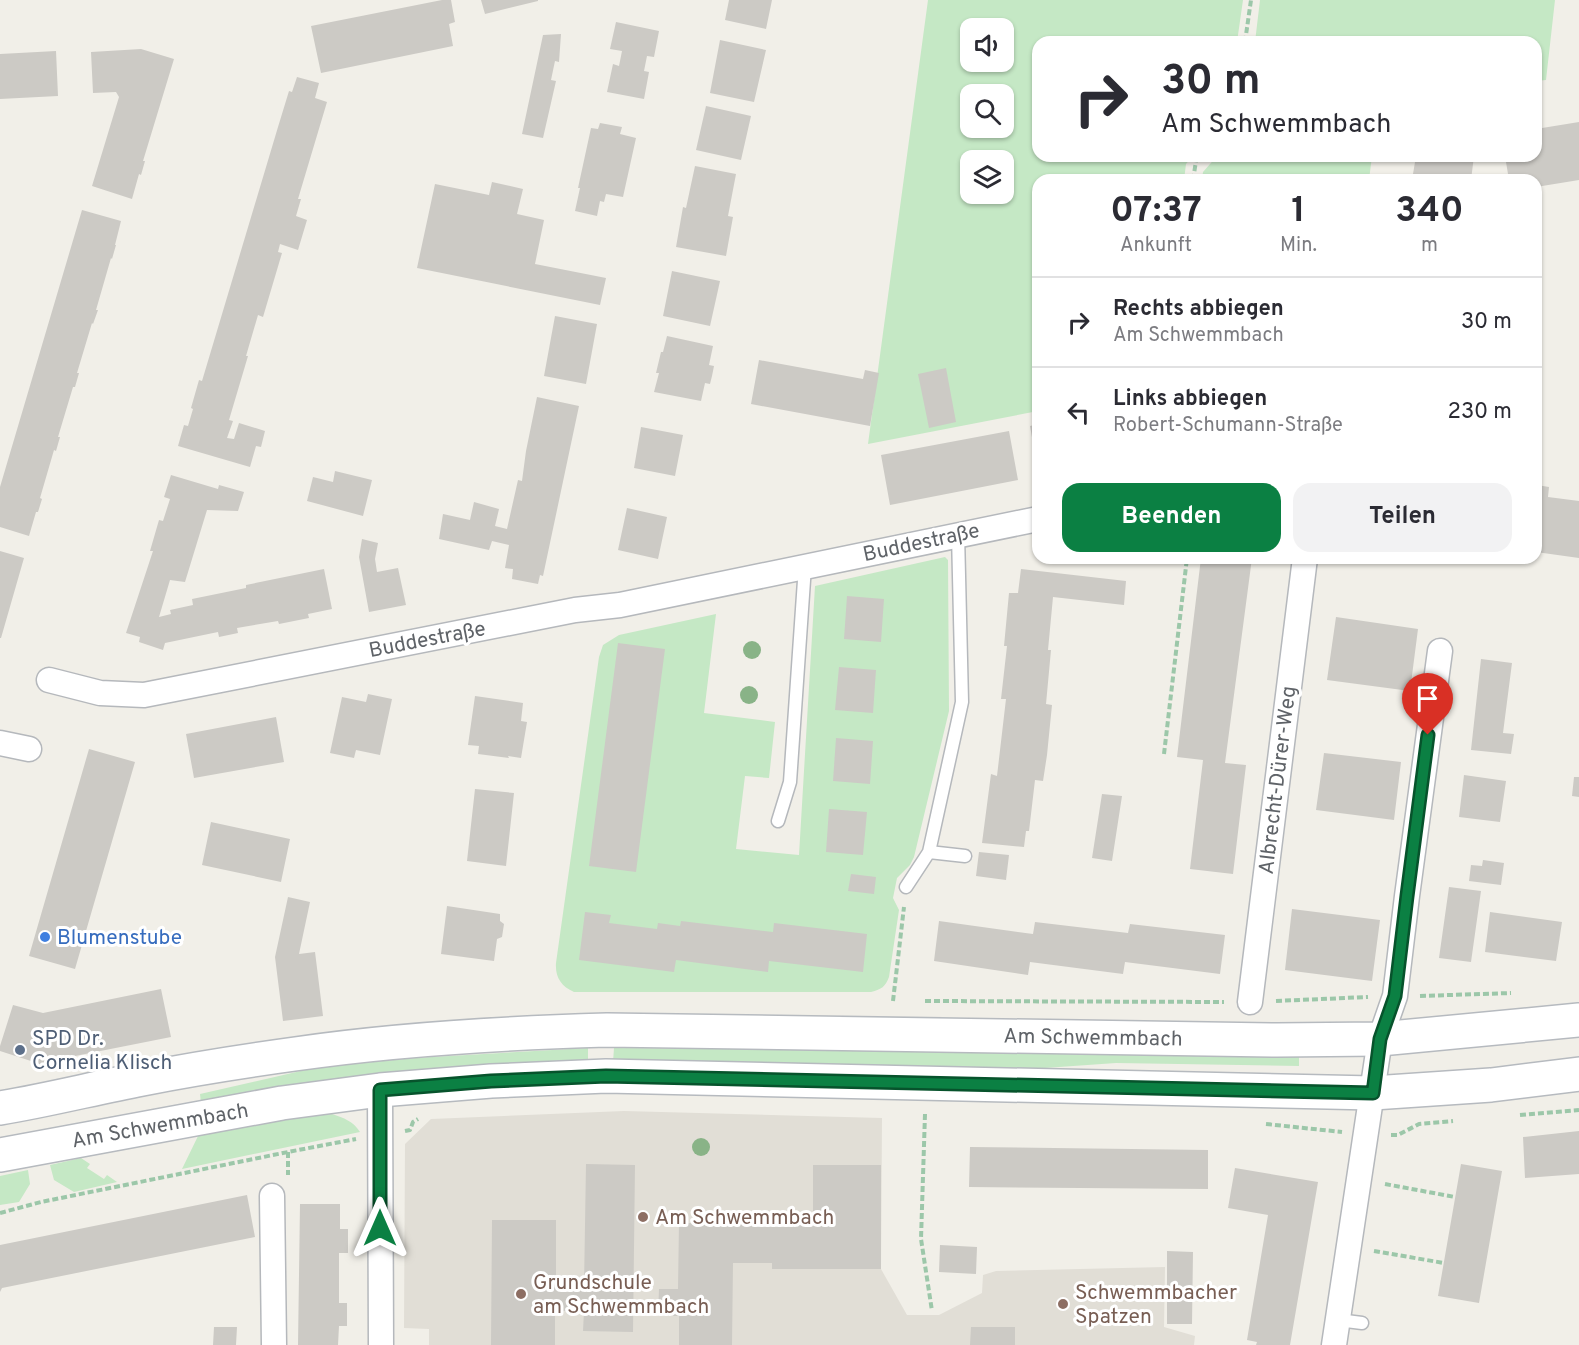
<!DOCTYPE html>
<html lang="de">
<head>
<meta charset="utf-8">
<style>
	:root { --surface:#fff; --page:#f2f2f3; --text:#2b2b33; --muted:#7c7c81; --line:#e1e1e2; --accent:#0b8043 }
	body { margin:0; font-family:Overpass,sans-serif; background:var(--page); color:var(--text); height:100vh; display:flex; flex-direction:column; font-size:22px; white-space:nowrap }
	* { box-sizing:border-box; margin:0 }
	p { font-size:20px; color:var(--muted) }
	.icon { flex:none; width:33px; height:33px; fill:none; stroke:currentColor; stroke-width:2; stroke-linecap:round; stroke-linejoin:round }
	.map { position:relative; flex:1; overflow:hidden }
	.details { position:absolute; left:1032px; top:174px; width:510px; height:390px; display:flex; flex-direction:column; background:var(--surface); border-radius:18px; box-shadow:0 2px 4px #0004 }
	.details>* { flex:none }
	.guide { position:absolute; left:1032px; top:36px; width:510px; height:126px; border-radius:18px; box-shadow:0 2px 4px #0004; background:#fff; color:var(--text); overflow:hidden }
	.tools { position:absolute; left:960px; top:18px; display:grid; gap:12px }
	.tools a { display:grid; place-items:center; width:54px; height:54px; border-radius:12px; background:var(--surface); box-shadow:0 2px 4px #0004; font-size:30px }
	.pin { position:absolute; display:grid; place-items:center; width:51px; height:51px; color:#fff; margin:-62px -26px; border-radius:50% 50% 50% 0; rotate:-45deg; box-shadow:0 0 6px #0007 }
	.pin .icon { rotate:45deg }
	.me { position:absolute; width:66px; margin:-33px; rotate:0deg; stroke-linejoin:round; filter:drop-shadow(0 0 4px #0008) }
	.turn { display:flex; align-items:center; gap:21px; height:126px; padding:0 30px; font-size:27px }
	.turn .icon { width:78px; height:78px; stroke-width:2.5 }
	.turn b { display:block; font-size:42px; line-height:51px }
	.eta { display:flex; justify-content:space-evenly; align-items:center; height:102px; text-align:center }
	.eta b { font-size:36px; font-weight:700; line-height:42px }
	.action { display:flex; gap:12px; margin-top:auto; padding:12px 30px }
	.action a { flex:1; height:69px; border-radius:18px; background:var(--accent); color:#fff; font-size:24px; font-weight:700; line-height:69px; text-align:center }
	.action a+a { background:var(--page); color:var(--text) }
	ul { padding:0; list-style:none }
	li { display:flex; align-items:center; gap:18px; height:90px; padding:0 30px; border-top:2px solid var(--line) }
	li div { flex:1 }
	li b { display:block; font-size:22px }
	li em { font-style:normal }
	.map>svg:first-child { display:block }
</style>
</head>
<body>
<div class="map">
<svg width="1579" height="1345" viewBox="0 0 1579 1345">
	<rect width="100%" height="100%" fill="#f1efe8"/>
	<!-- education -->
	<path fill="#e1ded6" d="M 624,1111 L 882,1118 L 881,1269 L 907,1315 L 939,1315 L 982,1293 L 983,1275 L 996,1271 L 1165,1267 L 1164,1327 L 1195,1336 L 1194,1345 L 429,1345 L 429,1329 L 404,1328 L 405,1144 L 431,1119 Z"/>
	<!-- green -->
	<path fill="#c5e8c5" fill-rule="evenodd" d="M 928,0 L 1243,0 L 1237,42 L 1038,42 L 1038,156 L 1193,156 L 1186,164 L 1184,180 L 1038,180 L 1038,411 L 868,444 ZM 970,28 L 1004,28 L 1004,62 L 970,62 ZM 970,94 L 1004,94 L 1004,128 L 970,128 ZM 970,160 L 1004,160 L 1004,194 L 970,194 Z
		M 1260,0 L 1555,0 L 1546,80 L 1536,81 L 1536,42 L 1255,42 Z
		M 1217,156 L 1372,156 L 1369,180 L 1202,180 L 1203,172 Z
		M 945,557 L 948,560 L 949,711 L 914,857 L 910,865 L 897,878 L 893,898 L 899,910 L 889,977 C 885,987 882,989 871,992 L 574,992 C 561,986 555,977 556,963 L 599,657 L 603,645 L 619,635 L 716,614 L 704,713 L 775,722 L 769,778 L 745,776 L 736,849 L 799,855 L 815,586 Z
		M 588,1048 L 588,1064 L 201,1103 L 200,1094 L 318,1067 L 415,1058 Z
		M 614,1048 L 1299,1053 L 1299,1066 L 1116,1063 L 1001,1071 L 613,1062 Z
		M 332,1114 C 344,1118 353,1121 360,1132 L 182,1169 L 199,1134 C 243,1126 287,1118 332,1114 Z
		M 81,1158 L 90,1164 L 87,1168 L 104,1179 L 107,1175 L 117,1182 L 74,1192 L 54,1180 L 50,1165 Z
		M 28,1170 L 30,1184 L 19,1202 L 0,1205 L 0,1176 Z"/>
	<!-- building -->
	<path fill="#cccac5" d="M 442,0 L 451,0 L 455,22 L 449,24 L 453,46 L 321,73 L 311,26 Z
		M 481,0 L 538,0 L 538,1 L 485,14 Z
		M 729,0 L 772,0 L 766,29 L 725,20 Z
		M 616,22 L 659,31 L 654,57 L 647,56 L 644,71 L 649,72 L 644,99 L 607,92 L 613,64 L 619,66 L 622,51 L 610,49 Z
		M 561,34 L 559,62 L 555,61 L 551,80 L 556,81 L 543,138 L 522,134 L 543,35 Z
		M 720,40 L 766,50 L 754,102 L 710,93 Z
		M 141,49 L 174,59 L 143,161 L 145,161 L 141,175 L 139,174 L 132,199 L 92,186 L 119,97 L 116,92 L 93,93 L 91,52 Z
		M 56,51 L 58,96 L 0,99 L 0,54 Z
		M 297,77 L 319,83 L 315,98 L 327,102 L 298,199 L 301,199 L 296,216 L 307,220 L 298,250 L 280,244 L 278,252 L 282,253 L 263,317 L 258,315 L 246,356 L 248,356 L 229,420 L 233,421 L 227,438 L 234,439 L 239,423 L 265,431 L 261,447 L 256,446 L 250,467 L 178,446 L 184,425 L 188,426 L 193,409 L 191,408 L 199,380 L 202,381 L 278,127 L 289,91 L 292,92 Z
		M 706,106 L 751,116 L 741,160 L 696,150 Z
		M 1579,122 L 1579,180 L 1536,187 L 1536,180 L 1509,180 L 1505,156 L 1536,156 L 1536,129 Z
		M 600,123 L 622,127 L 620,134 L 636,138 L 623,197 L 606,194 L 604,202 L 600,201 L 597,216 L 575,211 L 580,188 L 578,188 L 591,128 L 598,129 Z
		M 1416,156 L 1474,156 L 1471,180 L 1412,180 Z
		M 695,166 L 736,174 L 728,216 L 733,217 L 726,256 L 676,247 L 683,207 L 686,208 Z
		M 492,182 L 523,189 L 517,214 L 544,220 L 535,264 L 606,278 L 600,305 L 417,268 L 435,184 L 489,195 Z
		M 82,210 L 121,221 L 115,245 L 116,245 L 112,259 L 111,258 L 96,310 L 98,310 L 93,324 L 92,323 L 77,373 L 79,373 L 75,387 L 73,387 L 58,437 L 60,437 L 56,451 L 54,450 L 40,498 L 42,499 L 38,512 L 36,512 L 29,536 L 0,527 L 0,487 Z
		M 672,271 L 720,281 L 710,326 L 663,316 Z
		M 555,316 L 597,324 L 586,384 L 544,376 Z
		M 667,336 L 713,346 L 709,365 L 714,366 L 712,376 L 710,384 L 705,383 L 701,401 L 654,392 L 659,373 L 656,373 L 661,352 L 663,352 Z
		M 759,360 L 863,379 L 865,370 L 879,373 L 870,426 L 751,404 Z
		M 946,368 L 956,422 L 929,428 L 918,374 Z
		M 537,397 L 579,406 L 543,576 L 540,575 L 538,584 L 512,579 L 513,569 L 505,568 L 509,545 L 492,541 L 489,550 L 439,539 L 443,514 L 470,520 L 474,502 L 499,509 L 495,526 L 507,529 L 518,480 L 522,481 L 526,451 Z
		M 1038,424 L 1038,466 L 1037,466 L 1030,426 Z
		M 641,427 L 683,435 L 675,476 L 634,468 Z
		M 1009,431 L 1018,480 L 890,505 L 881,455 Z
		M 335,471 L 372,480 L 363,516 L 307,501 L 313,477 L 333,482 Z
		M 171,475 L 218,489 L 219,485 L 244,492 L 238,511 L 207,510 L 185,582 L 170,580 L 159,617 L 171,614 L 170,610 L 193,605 L 192,599 L 246,588 L 246,585 L 324,569 L 332,609 L 308,614 L 309,618 L 279,624 L 278,621 L 237,628 L 238,633 L 219,637 L 218,632 L 165,643 L 163,650 L 139,642 L 140,637 L 126,633 L 153,551 L 150,551 L 159,520 L 163,521 L 170,499 L 164,497 Z
		M 1537,485 L 1549,487 L 1548,497 L 1579,501 L 1579,558 L 1536,552 Z
		M 627,508 L 667,517 L 658,559 L 618,550 Z
		M 362,539 L 378,543 L 375,559 L 377,572 L 398,568 L 406,605 L 369,612 L 359,557 Z
		M 0,551 L 24,558 L 1,638 L 0,638 Z
		M 1201,558 L 1252,558 L 1225,763 L 1246,765 L 1233,874 L 1190,869 L 1203,760 L 1177,757 Z
		M 1021,569 L 1126,581 L 1124,605 L 1053,597 L 1048,650 L 1051,650 L 1046,704 L 1052,705 L 1047,755 L 1043,781 L 1035,780 L 1029,831 L 1026,831 L 1024,847 L 982,843 L 991,774 L 997,776 L 1006,699 L 1001,699 L 1007,646 L 1004,646 L 1009,593 L 1018,593 Z
		M 847,596 L 884,599 L 881,642 L 844,639 Z
		M 1336,617 L 1418,629 L 1410,691 L 1327,680 Z
		M 618,643 L 665,649 L 636,872 L 589,866 Z
		M 1481,659 L 1512,663 L 1503,733 L 1514,734 L 1511,754 L 1471,750 Z
		M 839,667 L 876,670 L 873,713 L 835,710 Z
		M 368,694 L 392,699 L 380,755 L 356,750 L 354,758 L 330,753 L 342,697 L 366,702 Z
		M 475,696 L 523,703 L 521,721 L 527,722 L 521,758 L 508,756 L 509,758 L 478,754 L 479,746 L 468,745 Z
		M 276,717 L 284,762 L 194,778 L 186,734 Z
		M 836,738 L 873,741 L 870,784 L 833,781 Z
		M 89,749 L 135,762 L 75,969 L 29,956 Z
		M 1324,753 L 1401,762 L 1394,820 L 1316,810 Z
		M 1464,775 L 1506,781 L 1500,822 L 1459,817 Z
		M 1574,777 L 1579,777 L 1579,797 L 1572,796 Z
		M 475,789 L 514,793 L 506,866 L 467,861 Z
		M 1102,794 L 1122,796 L 1112,861 L 1092,858 Z
		M 829,809 L 867,812 L 863,855 L 826,852 Z
		M 211,822 L 290,839 L 281,882 L 202,865 Z
		M 979,852 L 1009,855 L 1006,880 L 976,876 Z
		M 1483,860 L 1504,863 L 1501,885 L 1469,881 L 1471,865 L 1482,866 Z
		M 851,874 L 876,877 L 874,894 L 848,891 Z
		M 1449,887 L 1481,891 L 1471,962 L 1439,958 Z
		M 288,897 L 310,902 L 299,954 L 315,952 L 323,1016 L 283,1021 L 275,957 Z
		M 447,906 L 500,914 L 500,921 L 504,924 L 502,937 L 497,939 L 494,961 L 441,954 Z
		M 1292,909 L 1380,920 L 1372,981 L 1285,970 Z
		M 585,912 L 611,915 L 609,923 L 657,929 L 658,923 L 680,926 L 681,921 L 773,932 L 774,923 L 867,934 L 863,972 L 769,961 L 768,972 L 676,960 L 674,972 L 579,960 Z
		M 1490,912 L 1562,922 L 1556,961 L 1485,952 Z
		M 939,921 L 1033,934 L 1035,922 L 1128,933 L 1130,924 L 1225,935 L 1220,974 L 1125,962 L 1123,974 L 1030,962 L 1028,975 L 934,961 Z
		M 161,989 L 171,1037 L 50,1061 L 43,1066 L 36,1065 L 34,1062 L 0,1051 L 0,1046 L 13,1005 L 43,1013 Z
		M 1579,1131 L 1579,1174 L 1525,1178 L 1523,1137 Z
		M 970,1147 L 1208,1150 L 1208,1189 L 969,1187 Z
		M 586,1164 L 635,1165 L 633,1332 L 583,1331 L 584,1311 L 555,1311 L 555,1345 L 491,1345 L 492,1220 L 556,1220 L 556,1287 L 584,1287 Z
		M 1461,1164 L 1502,1171 L 1479,1303 L 1438,1296 Z
		M 813,1165 L 881,1165 L 881,1269 L 772,1269 L 772,1263 L 733,1263 L 732,1345 L 679,1345 L 679,1316 L 658,1316 L 659,1289 L 678,1289 L 679,1223 L 813,1224 Z
		M 1235,1168 L 1318,1182 L 1290,1345 L 1256,1345 L 1257,1342 L 1247,1340 L 1268,1215 L 1228,1208 Z
		M 247,1195 L 255,1237 L 2,1288 L 0,1292 L 0,1245 Z
		M 300,1204 L 340,1204 L 340,1229 L 348,1229 L 348,1253 L 339,1253 L 339,1303 L 347,1303 L 347,1326 L 339,1326 L 338,1345 L 298,1345 Z
		M 940,1245 L 977,1247 L 976,1274 L 939,1272 Z
		M 1167,1251 L 1193,1252 L 1192,1324 L 1167,1324 Z
		M 214,1327 L 237,1327 L 236,1345 L 213,1345 Z
		M 971,1327 L 1015,1327 L 1015,1345 L 970,1345 Z"/>
	<g fill="none" stroke-linecap="round" stroke-linejoin="round">
		<!-- lane casing -->
		<g stroke="#b5b8bc" stroke-width="15">
			<path id="lane" d="M 958,534 L 962,702 L 929,852 L 965,856
				M 778,821 L 790,782 L 805,566
				M 906,887 L 929,852
				M 1338,1320 L 1362,1323"/>
		</g>
		<!-- street casing -->
		<g stroke="#b5b8bc" stroke-width="27">
			<path id="street" d="M 49,680 L 100,693 L 144,695 L 575,610 L 620,605 L 1038,519
				M 0,743 L 29,749
				M 1250,1002 L 1305,558
				M 380,1090 L 381,1345
				M 272,1196 L 274,1345
				M 1334,1345 L 1380,1039 L 1395,996 L 1407,896 L 1440,651"/>
		</g>
		<!-- secondary casing -->
		<g stroke="#b6babf" stroke-width="36">
			<path id="secondary" d="M 0,1108 C 48,1100 95,1088 142,1079 C 193,1069 244,1061 295,1054 C 398,1039 502,1033 607,1030 L 1277,1040 L 1380,1039 L 1579,1020
				M 0,1155 L 282,1103 L 380,1090 L 491,1081 L 606,1076 L 1373,1093 L 1491,1085 L 1579,1074"/>
		</g>
		<!-- path -->
		<path stroke="#9cc7a9" stroke-width="4" stroke-dasharray="6 3" stroke-linecap="butt" d="M 1245,42 L 1251,0
			M 1193,180 L 1196,161 L 1200,156
			M 1164,754 L 1187,558
			M 1420,996 L 1511,993
			M 893,1001 L 904,907
			M 925,1001 L 1224,1002
			M 1276,1001 L 1368,997
			M 925,1114 L 921,1239 L 932,1311
			M 1520,1115 L 1579,1110
			M 1266,1124 L 1342,1132
			M 405,1131 L 410,1130 L 413,1122 L 418,1119
			M 1391,1135 L 1398,1135 L 1419,1124 L 1453,1121
			M 288,1152 L 288,1175
			M 1385,1184 L 1455,1197
			M 0,1213 L 41,1202 L 288,1152 L 356,1139
			M 1374,1251 L 1444,1263"/>
		<!-- lane -->
		<use href="#lane" stroke="#fff" stroke-width="12"/>
		<!-- street -->
		<use href="#street" stroke="#fff" stroke-width="24"/>
		<!-- secondary -->
		<use href="#secondary" stroke="#fff" stroke-width="33"/>
	</g>
	<!-- trees -->
	<g fill="#89b387">
		<circle cx="752" cy="650" r="9"/>
		<circle cx="749" cy="695" r="9"/>
		<circle cx="701" cy="1147" r="9"/>
	</g>
	<g fill="none" stroke-linecap="round" stroke-linejoin="round">
		<!-- route casing -->
		<g stroke="#07532c" stroke-width="15">
			<path id="route" d="M 380,1228 L 380,1090 L 491,1081 L 606,1076 L 1373,1093 L 1380,1039 L 1395,996 L 1407,896 L 1428,735"/>
		</g>
		<!-- route -->
		<use href="#route" stroke="#0b8043" stroke-width="10"/>
	</g>
	<!-- markers -->
	<circle fill="#3f7fe0" stroke="#fff" stroke-width="2" cx="45" cy="937" r="6"/>
	<circle fill="#5c6f8a" stroke="#fff" stroke-width="2" cx="20" cy="1050" r="6"/>
	<g fill="#8d6e63" stroke="#fff" stroke-width="2">
		<circle cx="643" cy="1217" r="6"/>
		<circle cx="521" cy="1294" r="6"/>
		<circle cx="1063" cy="1304" r="6"/>
	</g>
	<g text-anchor="middle" stroke-width="6" stroke-linejoin="round" paint-order="stroke">
		<!-- street labels -->
		<g font-size="21" fill="#5f6368" stroke="#fff">
			<text transform="translate(921 542) rotate(-12)" y="7">Buddestraße</text>
			<text transform="translate(427 639) rotate(-11)" y="7">Buddestraße</text>
			<text transform="translate(1277 780) rotate(-83)" y="7">Albrecht-Dürer-Weg</text>
			<text transform="translate(1093 1037) rotate(1)" y="7">Am Schwemmbach</text>
			<text transform="translate(160 1125) rotate(-10)" y="7">Am Schwemmbach</text>
		</g>
		<!-- shop labels -->
		<g font-size="21" fill="#366cbe" stroke="#fff" text-anchor="start">
			<text x="57" y="944">Blumenstube</text>
		</g>
		<!-- service labels -->
		<g font-size="21" fill="#4e5e75" stroke="#fff" text-anchor="start">
			<text x="32" y="1045">SPD Dr.<tspan x="32" dy="24">Cornelia Klisch</tspan></text>
		</g>
		<!-- education labels -->
		<g font-size="21" fill="#785e54" stroke="#fff" text-anchor="start">
			<text x="655" y="1224">Am Schwemmbach</text>
			<text x="533" y="1289">Grundschule<tspan x="533" dy="24">am Schwemmbach</tspan></text>
			<text x="1075" y="1299">Schwemmbacher<tspan x="1075" dy="24">Spatzen</tspan></text>
		</g>
	</g>
</svg>
<div class="tools">
<a><svg class="icon" aria-label="sound" viewBox="0 0 24 24"><path d="M4 9h4l5-4v14l-5-4H4zM17 9q2 3 0 6"/></svg></a>
<a><svg class="icon" aria-label="search" viewBox="0 0 24 24"><circle cx="10" cy="10" r="6"/><path d="M15 15l6 6"/></svg></a>
<a><svg class="icon" aria-label="layers" viewBox="0 0 24 24"><path d="M12 4l9 5-9 5-9-5zM3 14l9 5 9-5"/></svg></a>
</div>
<div class="pin" style="left:1428px;top:735px;background:#d93025"><svg class="icon" aria-label="arrive" viewBox="0 0 24 24"><path d="M6 21V4h12l-3 4 3 4H6"/></svg></div>
<svg class="me" style="left:380px;top:1228px" viewBox="-20 -20 40 40"><path d="M0-17L14 15 0 8-14 15z" fill="#0b8043" stroke="#fff" stroke-width="4"/></svg>
<div class="guide">
<div class="turn"><svg class="icon" aria-label="right" viewBox="0 0 24 24"><path d="M7 20v-9h11M14 6l5 5-5 5"/></svg><div><b>30 m</b>Am Schwemmbach</div></div>
</div>
<section class="details">
<div class="eta">
<div><b>07:37</b><p>Ankunft</p></div>
<div><b>1</b><p>Min.</p></div>
<div><b>340</b><p>m</p></div>
</div>
<ul>
<li><svg class="icon" aria-label="right" viewBox="0 0 24 24"><path d="M7 20v-9h11M14 6l5 5-5 5"/></svg><div><b>Rechts abbiegen</b><p>Am Schwemmbach</p></div><em>30 m</em></li>
<li><svg class="icon" aria-label="left" viewBox="0 0 24 24"><path d="M17 20v-9H6M10 6l-5 5 5 5"/></svg><div><b>Links abbiegen</b><p>Robert-Schumann-Straße</p></div><em>230 m</em></li>
</ul>
<div class="action"><a>Beenden</a><a>Teilen</a></div>
</section>
</div>
</body>
</html>
